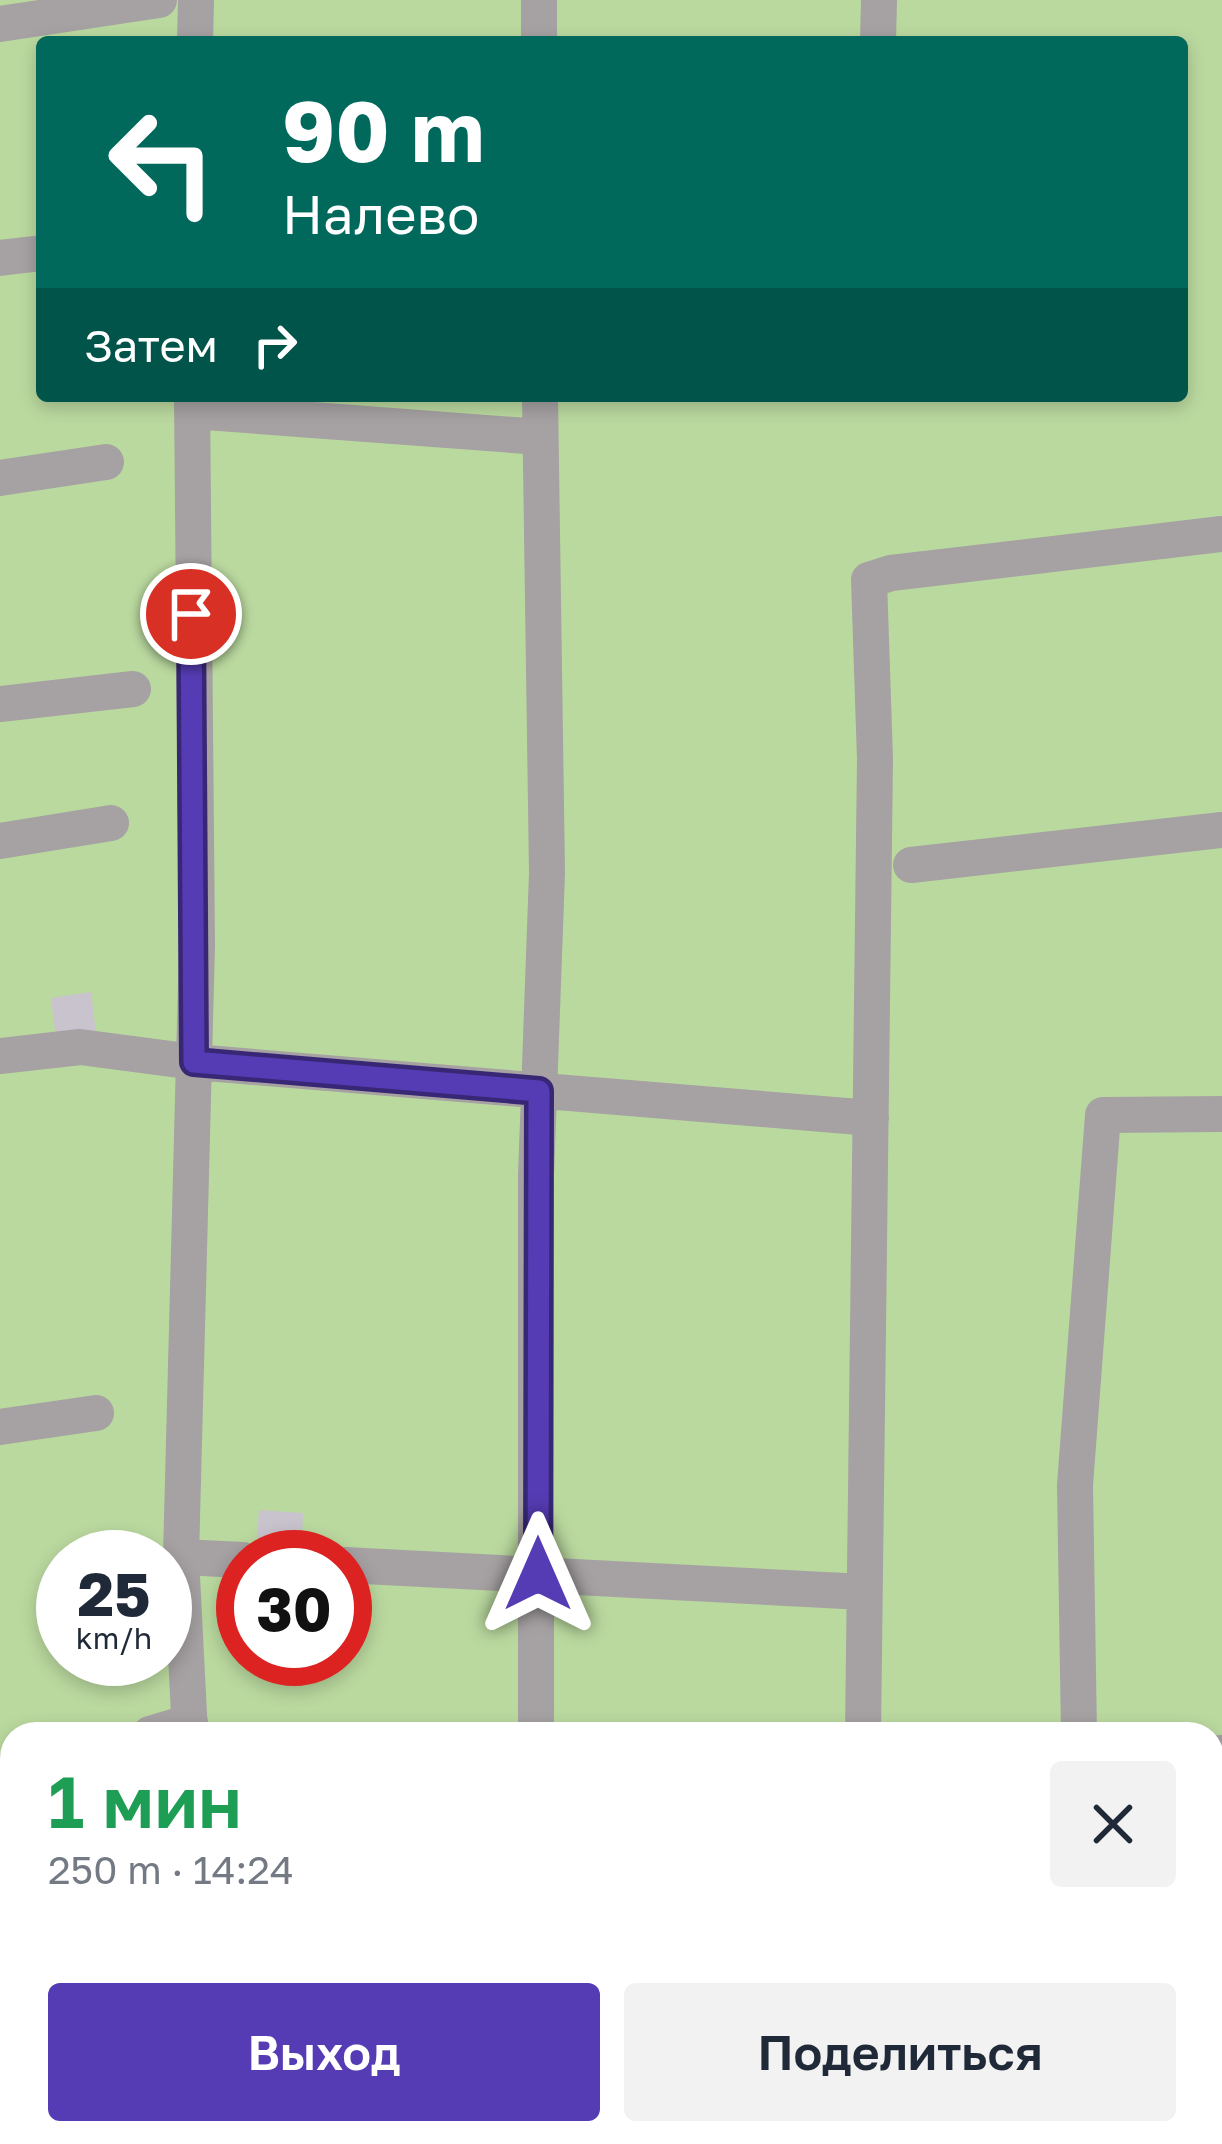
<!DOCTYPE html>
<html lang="ru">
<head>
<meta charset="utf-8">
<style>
	:root { --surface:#fff; --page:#f2f2f3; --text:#1f2937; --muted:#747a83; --accent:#563cb4 }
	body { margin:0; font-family:"Golos Text",sans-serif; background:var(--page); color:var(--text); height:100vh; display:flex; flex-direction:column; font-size:45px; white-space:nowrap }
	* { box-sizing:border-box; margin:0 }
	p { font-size:39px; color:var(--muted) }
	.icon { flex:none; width:66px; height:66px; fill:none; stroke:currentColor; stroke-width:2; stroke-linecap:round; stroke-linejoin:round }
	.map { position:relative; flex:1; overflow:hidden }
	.sheet { position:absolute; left:0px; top:1722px; width:1224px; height:423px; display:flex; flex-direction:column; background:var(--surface); border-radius:36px 36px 0 0; box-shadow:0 6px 18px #0003 }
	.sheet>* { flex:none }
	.guide { position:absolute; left:36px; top:36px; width:1152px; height:366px; border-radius:12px; box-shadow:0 6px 18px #0003; background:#00695c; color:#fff; overflow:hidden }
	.speed { position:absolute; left:36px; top:1530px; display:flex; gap:24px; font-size:60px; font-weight:700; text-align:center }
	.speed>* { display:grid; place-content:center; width:156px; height:156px; border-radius:50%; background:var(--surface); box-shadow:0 6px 18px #0003; line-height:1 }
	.speed small { font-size:30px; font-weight:400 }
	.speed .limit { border:18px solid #d22; background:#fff; color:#111 }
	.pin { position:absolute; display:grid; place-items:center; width:102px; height:102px; color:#fff; margin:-51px; border:6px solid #fff; border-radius:50%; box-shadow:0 3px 12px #0007 }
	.me { position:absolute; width:132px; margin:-66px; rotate:0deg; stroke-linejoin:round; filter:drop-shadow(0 0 9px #0008) }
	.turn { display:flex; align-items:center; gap:42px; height:252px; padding:0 48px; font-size:54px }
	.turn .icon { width:156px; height:156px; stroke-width:2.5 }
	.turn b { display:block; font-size:84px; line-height:102px }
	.then { display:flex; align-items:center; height:114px; padding:0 48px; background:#0003; gap:24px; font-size:45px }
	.round { display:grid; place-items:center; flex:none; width:126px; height:126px; border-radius:12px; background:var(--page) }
	.overview { display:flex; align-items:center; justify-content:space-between; height:204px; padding:0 48px }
	h1 { font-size:72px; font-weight:600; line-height:90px; color:#1e9e55 }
	.primary-button { display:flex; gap:24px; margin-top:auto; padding:24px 48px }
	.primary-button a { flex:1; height:138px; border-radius:12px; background:var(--accent); color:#fff; font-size:48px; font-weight:600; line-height:138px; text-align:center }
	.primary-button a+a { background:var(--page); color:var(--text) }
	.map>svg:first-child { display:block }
</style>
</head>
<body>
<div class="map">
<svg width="1222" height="2144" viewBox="0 0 1222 2144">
	<rect width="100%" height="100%" fill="#faf0ea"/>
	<!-- green -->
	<path fill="#bad99f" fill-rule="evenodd" d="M 0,0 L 1222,0 L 1222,1830 L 1212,1832 L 1212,1734 L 12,1734 L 12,2038 L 0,2040 ZM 42,42 L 1182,42 L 1182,396 L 42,396 ZM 63,1557 L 165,1557 L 165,1659 L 63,1659 ZM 243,1557 L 345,1557 L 345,1659 L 243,1659 Z
		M 1222,2025 L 1222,2144 L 513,2144 L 574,2133 L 1212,2133 L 1212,2028 Z"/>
	<!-- building -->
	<path fill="#c9c3cd" d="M 91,992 L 96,1033 L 56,1039 L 51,998 Z
		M 259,1510 L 303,1513 L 302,1541 L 257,1538 Z"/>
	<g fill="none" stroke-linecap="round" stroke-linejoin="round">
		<!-- path -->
		<path stroke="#918a86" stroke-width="6" stroke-dasharray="9 6" stroke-linecap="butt" d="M 1212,2002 L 1222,2000
			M 420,2144 L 481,2133"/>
		<!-- minor -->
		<path stroke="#a6a1a2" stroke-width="36" d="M 539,0 L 539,42
			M 0,24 L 159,0
			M 195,42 L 196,0
			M 878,42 L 879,0
			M 0,258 L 42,253
			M 192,411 L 540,437
			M 0,478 L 106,462
			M 0,704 L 133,689
			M 0,841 L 111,823
			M 911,865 L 1222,830
			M 0,1056 L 80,1047 L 194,1062 L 871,1118
			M 0,1427 L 96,1413
			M 181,1557 L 243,1560
			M 345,1565 L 864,1592
			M 150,1734 L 190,1722
			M 190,1734 L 181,1557 L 197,945 L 192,396
			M 536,1734 L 536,1176 L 547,873 L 540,396
			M 863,1734 L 875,759 L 869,580 L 891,573 L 1222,534
			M 1079,1734 L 1075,1485 L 1103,1115 L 1222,1114
			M 1212,1754 L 1222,1753
			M 0,1773 L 12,1770
			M 1212,2078 L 1222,2077
			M 1080,2133 L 1083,2144"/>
		<!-- major -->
		<path stroke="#685f61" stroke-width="36" d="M 1212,1902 L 1222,1900
			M 0,2109 L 12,2107"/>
	</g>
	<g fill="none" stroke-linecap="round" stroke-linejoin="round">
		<!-- route casing -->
		<g stroke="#382775" stroke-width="30">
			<path id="route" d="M 191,614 L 194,1062 L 539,1091 L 538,1574"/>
		</g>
		<!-- route -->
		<use href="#route" stroke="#563cb4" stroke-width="21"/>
	</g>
</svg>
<div class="speed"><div>25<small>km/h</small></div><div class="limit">30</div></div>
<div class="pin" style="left:191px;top:614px;background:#d93025"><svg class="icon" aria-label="arrive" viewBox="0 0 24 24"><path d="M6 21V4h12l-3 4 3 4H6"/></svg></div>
<svg class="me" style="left:538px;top:1574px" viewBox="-20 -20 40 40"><path d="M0-17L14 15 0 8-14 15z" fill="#563cb4" stroke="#fff" stroke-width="4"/></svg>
<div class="guide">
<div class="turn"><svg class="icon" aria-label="left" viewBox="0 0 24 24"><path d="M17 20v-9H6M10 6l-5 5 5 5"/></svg><div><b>90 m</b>Налево</div></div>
<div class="then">Затем<svg class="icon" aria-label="right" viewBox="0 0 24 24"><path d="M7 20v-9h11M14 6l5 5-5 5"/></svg></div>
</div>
<section class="sheet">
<div class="overview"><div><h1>1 мин</h1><p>250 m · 14:24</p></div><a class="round"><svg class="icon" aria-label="close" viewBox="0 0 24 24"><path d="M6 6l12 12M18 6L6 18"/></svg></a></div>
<div class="primary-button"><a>Выход</a><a>Поделиться</a></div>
</section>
</div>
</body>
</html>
